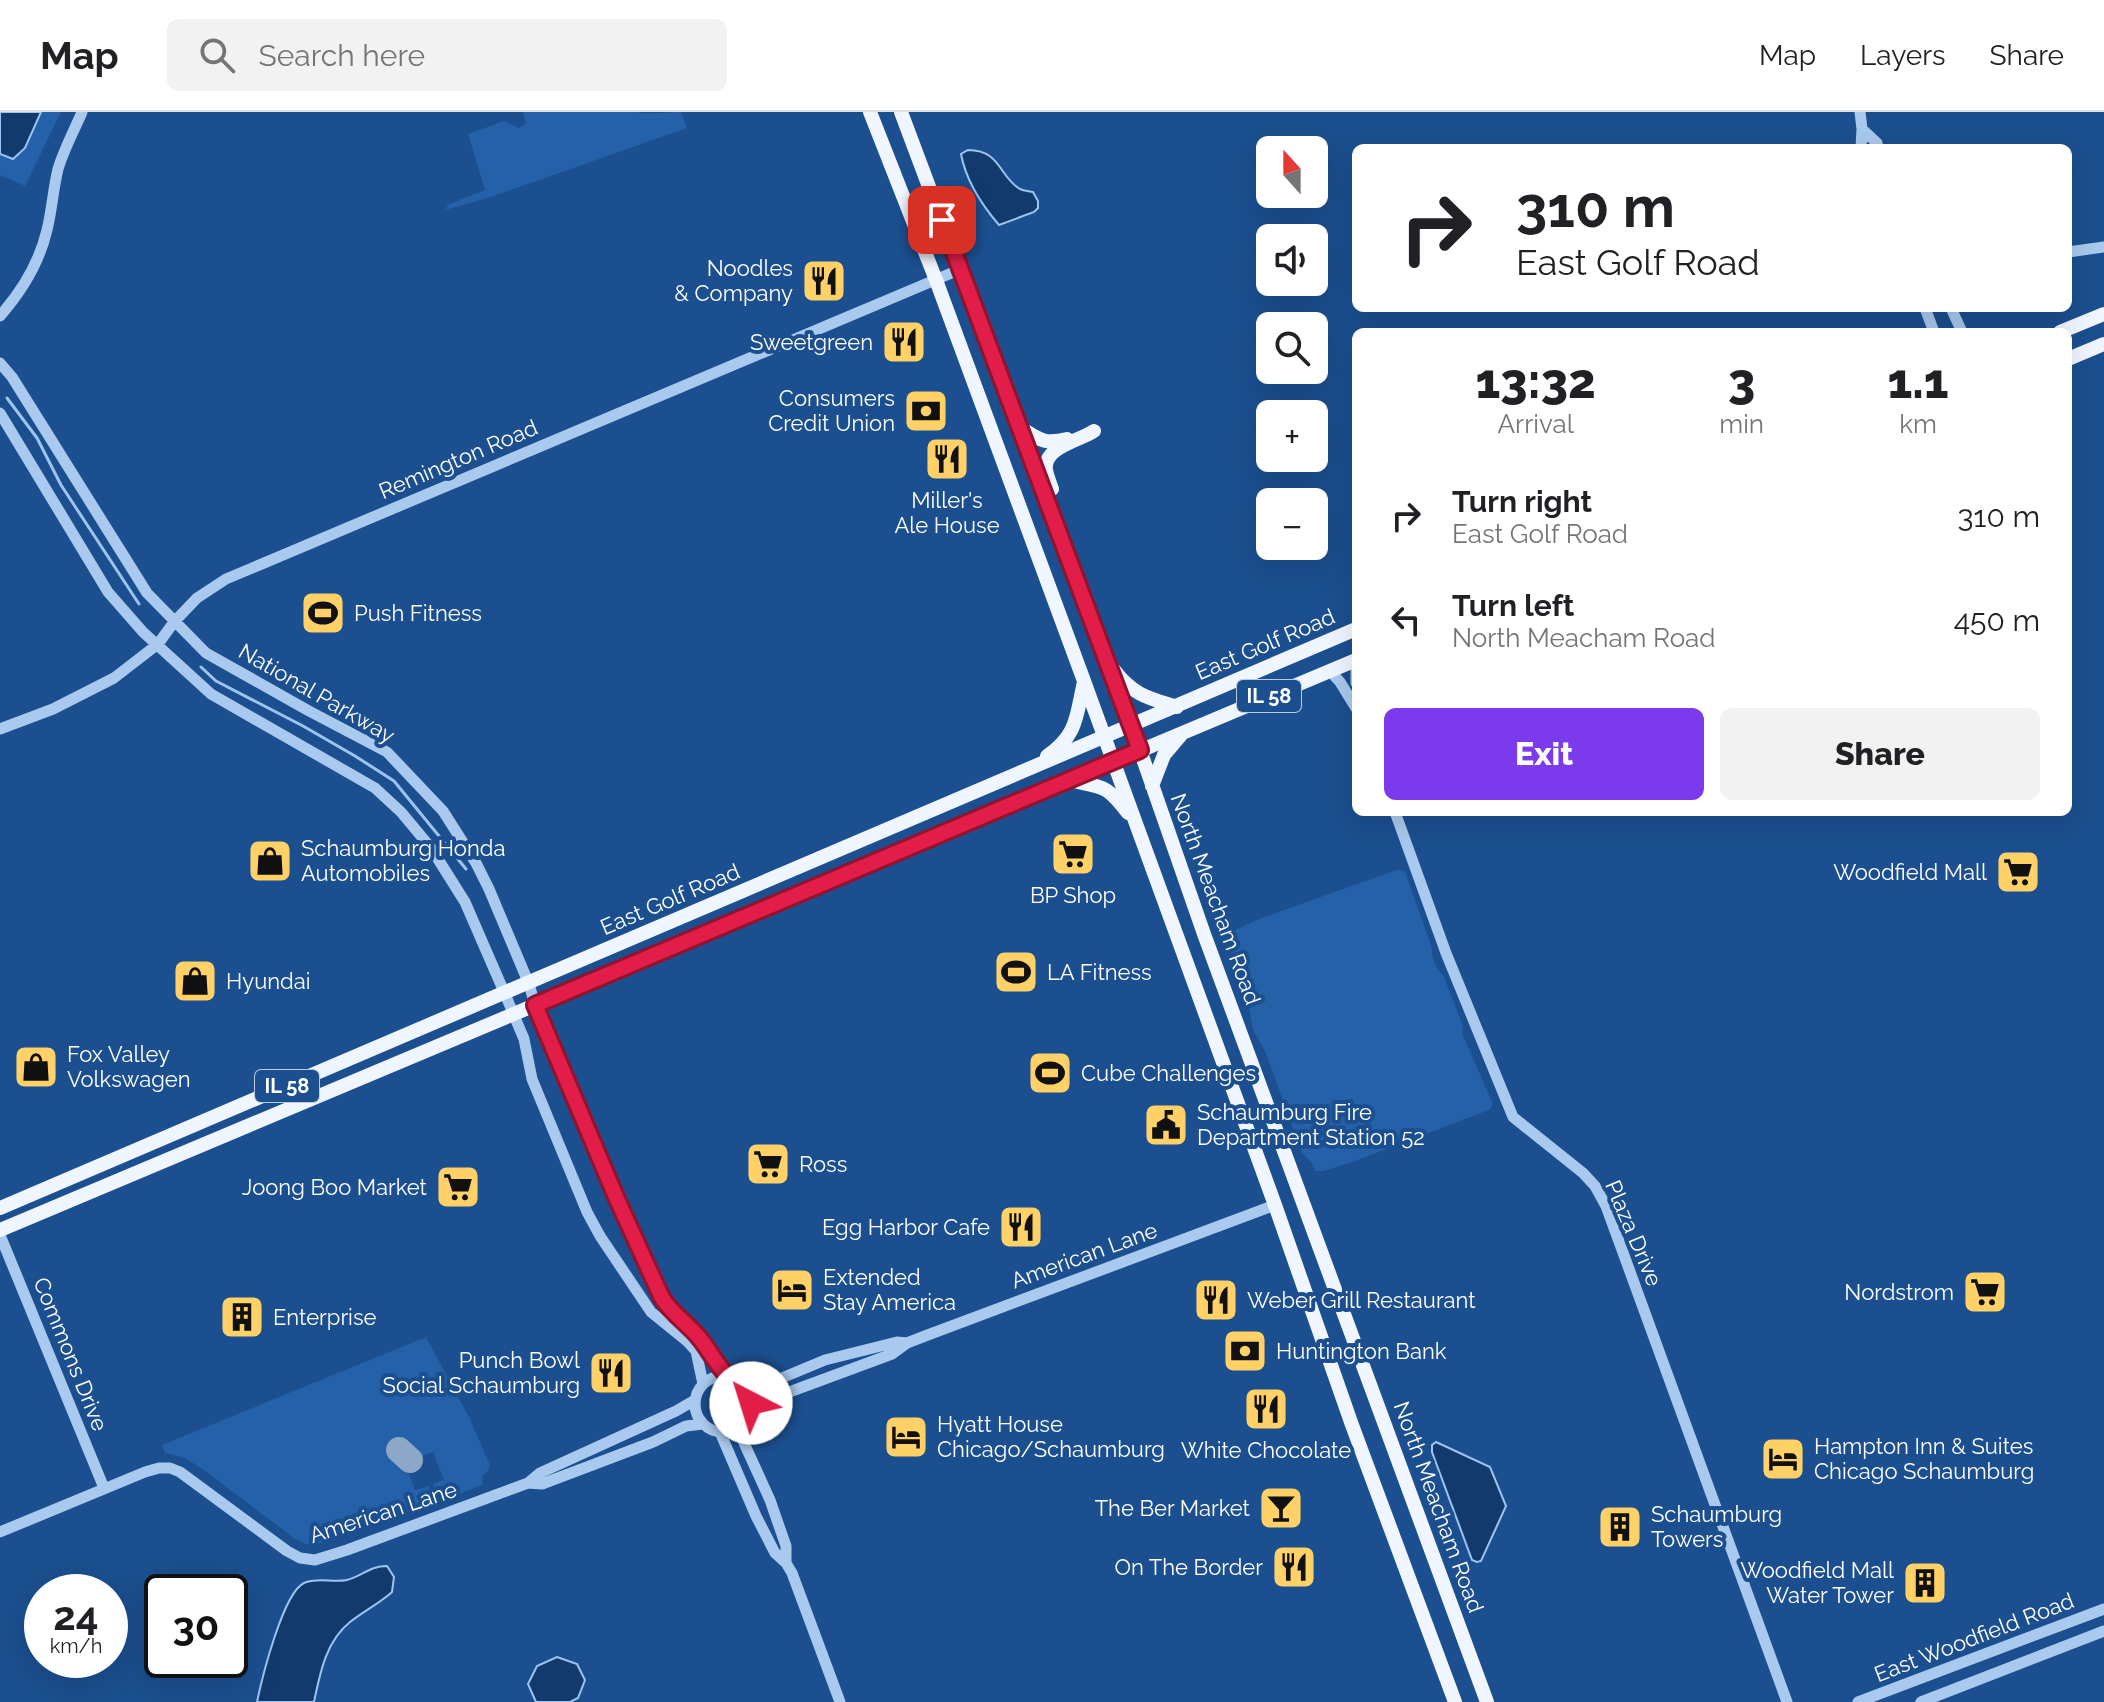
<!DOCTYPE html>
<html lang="en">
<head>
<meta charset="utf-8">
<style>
	:root { --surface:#fff; --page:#f2f2f2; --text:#202124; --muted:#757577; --line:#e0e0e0; --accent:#7c3aed }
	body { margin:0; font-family:Raleway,sans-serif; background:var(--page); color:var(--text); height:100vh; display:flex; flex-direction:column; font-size:30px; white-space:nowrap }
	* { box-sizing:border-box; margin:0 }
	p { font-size:26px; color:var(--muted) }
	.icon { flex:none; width:44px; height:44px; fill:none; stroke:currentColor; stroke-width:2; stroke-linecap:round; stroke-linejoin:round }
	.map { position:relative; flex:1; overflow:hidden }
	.drawer { position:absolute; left:1352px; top:216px; width:720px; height:488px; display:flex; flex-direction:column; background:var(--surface); border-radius:12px; box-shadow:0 8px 32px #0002 }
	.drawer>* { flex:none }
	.guide { position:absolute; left:1352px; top:32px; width:720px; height:168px; border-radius:12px; box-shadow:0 8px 32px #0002; background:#fff; color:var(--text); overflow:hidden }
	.needle { width:52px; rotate:339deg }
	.controls { position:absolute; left:1256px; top:24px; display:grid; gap:16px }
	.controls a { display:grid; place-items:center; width:72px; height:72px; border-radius:12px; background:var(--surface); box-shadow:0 8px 32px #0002; font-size:40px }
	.speed { position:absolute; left:24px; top:1462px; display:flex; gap:16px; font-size:40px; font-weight:700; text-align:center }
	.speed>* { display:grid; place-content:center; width:104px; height:104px; border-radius:50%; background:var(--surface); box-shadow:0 8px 32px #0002; line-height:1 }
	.speed small { font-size:20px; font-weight:400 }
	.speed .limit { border:4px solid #111; border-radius:12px; background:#fff; color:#111 }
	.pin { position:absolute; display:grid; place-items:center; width:68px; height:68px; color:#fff; margin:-34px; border-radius:16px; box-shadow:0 4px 12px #0006 }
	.me { position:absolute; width:88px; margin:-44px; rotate:320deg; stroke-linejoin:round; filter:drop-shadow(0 0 6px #0008) }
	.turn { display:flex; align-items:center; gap:28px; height:168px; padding:0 32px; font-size:36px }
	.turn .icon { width:104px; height:104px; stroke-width:2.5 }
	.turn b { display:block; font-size:56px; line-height:68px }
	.eta { display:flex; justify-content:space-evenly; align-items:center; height:136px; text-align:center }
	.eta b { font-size:48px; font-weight:800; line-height:56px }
	.action { display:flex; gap:16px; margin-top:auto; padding:16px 32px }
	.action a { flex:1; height:92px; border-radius:12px; background:var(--accent); color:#fff; font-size:32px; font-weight:800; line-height:92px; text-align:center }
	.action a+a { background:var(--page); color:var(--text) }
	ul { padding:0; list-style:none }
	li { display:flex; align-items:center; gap:24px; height:104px; padding:0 32px }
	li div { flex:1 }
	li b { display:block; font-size:30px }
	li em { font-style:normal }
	header { display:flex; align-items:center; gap:48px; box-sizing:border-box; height:112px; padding:0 40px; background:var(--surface); border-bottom:2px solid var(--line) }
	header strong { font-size:38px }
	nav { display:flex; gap:44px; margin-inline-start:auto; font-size:28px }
	.search { width:560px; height:72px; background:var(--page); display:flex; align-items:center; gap:20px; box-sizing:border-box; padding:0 28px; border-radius:12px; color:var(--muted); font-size:30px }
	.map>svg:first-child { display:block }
</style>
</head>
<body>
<header>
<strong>Map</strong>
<div class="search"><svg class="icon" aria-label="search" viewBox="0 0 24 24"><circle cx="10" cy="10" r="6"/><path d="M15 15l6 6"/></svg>Search here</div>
<nav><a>Map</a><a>Layers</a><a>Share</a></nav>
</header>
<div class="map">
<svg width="2104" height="1590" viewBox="0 0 2104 1590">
	<rect width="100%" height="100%" fill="#1b4f8f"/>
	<!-- green -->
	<path fill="#2461a8" d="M 0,0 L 61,0 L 25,74 L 0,63 Z
		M 523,0 L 637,0 C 651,3 666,0 681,0 L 687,16 L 488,86 L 445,98 L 449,92 L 485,78 L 468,22 L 504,9 L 519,16 L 526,11 Z
		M 1399,757 L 1405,760 L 1408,768 L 1432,836 C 1431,845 1437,858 1444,865 L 1463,914 L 1462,921 L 1493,992 L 1489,998 L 1355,1049 L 1324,1059 L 1315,1059 L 1311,1050 L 1302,1041 L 1265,939 L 1253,918 L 1249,895 L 1239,875 L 1231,842 L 1231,820 L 1259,807 Z
		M 426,1225 L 469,1305 L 490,1353 L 488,1359 L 482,1364 L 483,1373 C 477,1375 470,1377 464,1380 C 454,1385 450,1391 439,1390 L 439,1385 L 448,1381 L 445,1374 L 434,1377 L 433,1372 L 444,1368 L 433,1340 L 411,1348 L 400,1338 L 404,1336 L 401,1332 L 392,1335 L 393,1340 L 397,1339 L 409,1349 L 405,1351 L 415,1378 L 429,1374 L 431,1379 L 427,1380 L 432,1393 L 423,1398 L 415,1398 L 328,1430 L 308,1433 L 295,1427 L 201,1356 L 185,1346 L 165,1341 L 162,1333 Z"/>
	<!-- water -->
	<path fill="#123a6d" stroke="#9cc4f0" stroke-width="2" d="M 0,0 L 41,0 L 25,36 L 13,47 L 0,42 Z
		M 968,38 C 1001,38 999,65 1020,77 C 1024,79 1029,79 1033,80 L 1038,89 L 1038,96 L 1034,100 L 999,113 C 981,92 966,69 961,42 Z
		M 1436,1330 L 1490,1355 L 1506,1394 L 1481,1449 L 1477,1450 L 1472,1448 L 1432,1340 L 1432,1333 Z
		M 387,1454 L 394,1465 L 392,1480 C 380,1491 364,1499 350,1510 C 326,1529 320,1561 314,1590 L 257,1590 C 262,1566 283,1481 304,1471 C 317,1465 334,1471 347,1468 C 363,1464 369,1454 387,1454 Z
		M 557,1545 L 577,1552 L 585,1568 L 578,1586 L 570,1590 L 536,1590 L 528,1572 L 537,1554 Z"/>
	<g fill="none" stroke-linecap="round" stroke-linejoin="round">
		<!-- stream -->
		<path stroke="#9cc4f0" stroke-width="3" d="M 7,286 L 37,326 L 61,373 L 139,492
			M 201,555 L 216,569 L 303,614 L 355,644 L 394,669 L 466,757"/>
		<!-- taxiway -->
		<path stroke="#8da7c7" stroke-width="26" d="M 399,1338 L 410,1348"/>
		<!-- minor -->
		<path stroke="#a9c9ee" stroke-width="11" d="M 1860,0 L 1862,17 L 1861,36
			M 1862,17 L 1877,31 L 1878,36
			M 2068,140 L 2104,135
			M 1925,196 L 1934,220
			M 1951,196 L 1962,220
			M 0,204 C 22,179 39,152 47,118 C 52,98 53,78 58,57 C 64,37 74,19 82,0
			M 0,251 L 12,265 L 147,481 L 206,541 L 309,599 L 387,640 L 443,699 L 476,751 L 489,777 L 529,872 L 535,893 L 616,1085 L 662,1186 C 672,1201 685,1210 697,1223 C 709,1236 718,1251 728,1264
			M 0,301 L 108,480 L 143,520 L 211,582 L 375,676 L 401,700 L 431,736 L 465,790 L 505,882 L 524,927 L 532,967 L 587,1100 L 600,1124 L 651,1200 L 688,1230 L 696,1239 L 703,1272
			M 1356,553 L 1356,571
			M 1330,559 L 1340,570 L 1356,596
			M 0,617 L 53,597 L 114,566 L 158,532 L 174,510 L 197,486 L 226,467 L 961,157
			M 1395,700 L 1446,841 L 1513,1005 L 1583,1061 L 1595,1074 L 1606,1094 L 1787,1590
			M 0,1123 L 104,1376
			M695 1292a28 28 0 1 1 56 0a28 28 0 1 1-56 0Z
			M 744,1273 L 765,1273 L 825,1248 L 897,1230 L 907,1231
			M 750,1297 L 765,1289 L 892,1242 L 907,1231 L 925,1224 L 1275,1093
			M 743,1312 L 744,1331 L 770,1388 L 786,1434 L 786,1451
			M 720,1320 L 756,1404 L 775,1441 L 786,1451 L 792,1461 L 840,1590
			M 528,1371 L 542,1372 L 653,1330 L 686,1314 L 703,1312
			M 0,1420 L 145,1360 L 159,1356 L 170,1356 L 180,1360 L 287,1439 L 300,1446 L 315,1448 L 347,1438 L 528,1371 L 540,1361 L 676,1299 L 695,1288
			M 1858,1590 L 2104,1497
			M 1921,1590 L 2104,1519"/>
		<!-- major -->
		<path stroke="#f0f6ff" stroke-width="14" d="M 870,0 L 936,168 L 1084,569 L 1275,1093 L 1352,1313 L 1455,1590
			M 901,0 L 1140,638 L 1204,822 L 1487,1590
			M 2060,220 L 2104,202
			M 2068,247 L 2104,232
			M 1019,315 C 1039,327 1043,333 1067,327
			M 1052,377 C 1050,371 1047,364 1046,358 C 1043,335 1079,329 1094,319
			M 1114,558 C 1133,583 1148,586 1177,595
			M 1047,644 C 1078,623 1076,604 1084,570
			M 1069,668 C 1103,676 1105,671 1128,701
			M 1152,674 L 1164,643 L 1181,623
			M 0,1096 L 1356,517
			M 0,1118 L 1356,548"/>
	</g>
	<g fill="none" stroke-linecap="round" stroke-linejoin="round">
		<!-- route casing -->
		<g stroke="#92132f" stroke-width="20">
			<path id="route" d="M 751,1291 C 746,1269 742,1275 728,1264 C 717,1254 707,1234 697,1223 C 685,1210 671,1200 662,1186 L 616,1085 L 535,893 L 1140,638 L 942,108"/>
		</g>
		<!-- route -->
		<use href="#route" stroke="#e11d48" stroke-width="14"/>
	</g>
	<!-- icons -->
	<defs>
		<g id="restaurant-square" transform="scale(2.3)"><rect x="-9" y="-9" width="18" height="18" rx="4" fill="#ffd166" stroke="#1b4f8f"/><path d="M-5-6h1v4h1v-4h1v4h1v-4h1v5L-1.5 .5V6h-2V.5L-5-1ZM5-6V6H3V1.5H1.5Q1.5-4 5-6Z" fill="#111"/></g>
		<g id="bank-square" transform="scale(2.3)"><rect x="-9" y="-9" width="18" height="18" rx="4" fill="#ffd166" stroke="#1b4f8f"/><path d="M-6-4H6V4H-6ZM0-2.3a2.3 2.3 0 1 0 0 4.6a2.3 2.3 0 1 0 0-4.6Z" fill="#111"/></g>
		<g id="stadium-square" transform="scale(2.3)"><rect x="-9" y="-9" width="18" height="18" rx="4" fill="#ffd166" stroke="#1b4f8f"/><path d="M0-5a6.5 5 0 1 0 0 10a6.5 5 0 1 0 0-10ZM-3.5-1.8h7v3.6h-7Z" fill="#111"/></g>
		<g id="supermarket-square" transform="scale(2.3)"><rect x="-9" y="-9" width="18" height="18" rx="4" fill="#ffd166" stroke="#1b4f8f"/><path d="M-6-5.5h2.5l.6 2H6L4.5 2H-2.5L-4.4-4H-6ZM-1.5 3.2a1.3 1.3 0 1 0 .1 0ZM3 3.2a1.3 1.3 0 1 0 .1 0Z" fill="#111"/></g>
		<g id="shop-square" transform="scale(2.3)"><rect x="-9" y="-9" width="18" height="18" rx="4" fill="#ffd166" stroke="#1b4f8f"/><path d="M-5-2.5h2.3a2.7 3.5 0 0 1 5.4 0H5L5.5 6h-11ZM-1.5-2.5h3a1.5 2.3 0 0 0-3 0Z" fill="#111"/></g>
		<g id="civic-square" transform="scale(2.3)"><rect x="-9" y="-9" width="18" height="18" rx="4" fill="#ffd166" stroke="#1b4f8f"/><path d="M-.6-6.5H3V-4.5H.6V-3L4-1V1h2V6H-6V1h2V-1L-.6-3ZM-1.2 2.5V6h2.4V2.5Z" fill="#111"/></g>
		<g id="hotel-square" transform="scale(2.3)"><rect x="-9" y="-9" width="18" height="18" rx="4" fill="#ffd166" stroke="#1b4f8f"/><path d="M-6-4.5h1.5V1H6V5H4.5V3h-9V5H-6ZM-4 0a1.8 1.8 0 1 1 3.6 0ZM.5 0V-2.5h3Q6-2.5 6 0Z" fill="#111"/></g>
		<g id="building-square" transform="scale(2.3)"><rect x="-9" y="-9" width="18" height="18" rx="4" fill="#ffd166" stroke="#1b4f8f"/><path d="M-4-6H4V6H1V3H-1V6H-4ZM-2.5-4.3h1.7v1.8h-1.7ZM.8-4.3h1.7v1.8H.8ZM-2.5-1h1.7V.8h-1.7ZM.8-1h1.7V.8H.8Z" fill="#111"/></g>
		<g id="bar-square" transform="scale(2.3)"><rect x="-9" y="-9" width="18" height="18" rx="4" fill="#ffd166" stroke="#1b4f8f"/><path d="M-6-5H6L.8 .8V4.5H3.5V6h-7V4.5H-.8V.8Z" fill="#111"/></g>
	</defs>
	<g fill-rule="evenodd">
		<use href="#restaurant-square" x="824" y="169"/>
		<use href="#restaurant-square" x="904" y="230"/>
		<use href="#bank-square" x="926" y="299"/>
		<use href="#restaurant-square" x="947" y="347"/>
		<use href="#stadium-square" x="323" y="501"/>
		<use href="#supermarket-square" x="1073" y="742"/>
		<use href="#shop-square" x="270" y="749"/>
		<use href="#supermarket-square" x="2018" y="760"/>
		<use href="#stadium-square" x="1016" y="860"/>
		<use href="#shop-square" x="195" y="869"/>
		<use href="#shop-square" x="36" y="955"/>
		<use href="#stadium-square" x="1050" y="961"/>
		<use href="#civic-square" x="1166" y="1013"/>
		<use href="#supermarket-square" x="768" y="1052"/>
		<use href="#supermarket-square" x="458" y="1075"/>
		<use href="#restaurant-square" x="1021" y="1115"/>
		<use href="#hotel-square" x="792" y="1178"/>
		<use href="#supermarket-square" x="1985" y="1180"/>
		<use href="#restaurant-square" x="1216" y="1188"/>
		<use href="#building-square" x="242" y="1205"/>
		<use href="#bank-square" x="1245" y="1239"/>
		<use href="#restaurant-square" x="611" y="1261"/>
		<use href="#restaurant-square" x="1266" y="1297"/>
		<use href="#hotel-square" x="906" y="1325"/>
		<use href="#hotel-square" x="1783" y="1347"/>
		<use href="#bar-square" x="1281" y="1396"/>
		<use href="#building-square" x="1620" y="1415"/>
		<use href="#restaurant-square" x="1294" y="1455"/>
		<use href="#building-square" x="1925" y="1471"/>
	</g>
	<g text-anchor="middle" stroke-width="8" stroke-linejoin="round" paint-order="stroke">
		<!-- shield labels -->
		<g fill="#1b4f8f" stroke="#bbcadd" stroke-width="2">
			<rect x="1237" y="568" width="64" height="32" rx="6"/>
			<rect x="255" y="958" width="64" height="32" rx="6"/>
		</g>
		<g font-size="20" font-weight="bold" fill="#fff">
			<text x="1269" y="591">IL 58</text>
			<text x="287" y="981">IL 58</text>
		</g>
		<!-- poi labels -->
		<g font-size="22" fill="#fff" stroke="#1b4f8f" text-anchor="start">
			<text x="793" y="164" text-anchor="end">Noodles<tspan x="793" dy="25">&amp; Company</tspan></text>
			<text x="873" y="238" text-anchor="end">Sweetgreen</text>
			<text x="895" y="294" text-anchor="end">Consumers<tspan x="895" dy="25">Credit Union</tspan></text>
			<text x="947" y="396" text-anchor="middle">Miller's<tspan x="947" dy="25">Ale House</tspan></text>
			<text x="354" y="509">Push Fitness</text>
			<text x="301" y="744">Schaumburg Honda<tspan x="301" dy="25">Automobiles</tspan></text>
			<text x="1987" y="768" text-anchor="end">Woodfield Mall</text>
			<text x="1073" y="791" text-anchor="middle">BP Shop</text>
			<text x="1047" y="868">LA Fitness</text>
			<text x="226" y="877">Hyundai</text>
			<text x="67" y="950">Fox Valley<tspan x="67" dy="25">Volkswagen</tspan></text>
			<text x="1081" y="969">Cube Challenges</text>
			<text x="1197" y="1008">Schaumburg Fire<tspan x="1197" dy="25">Department Station 52</tspan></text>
			<text x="799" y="1060">Ross</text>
			<text x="427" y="1083" text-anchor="end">Joong Boo Market</text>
			<text x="990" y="1123" text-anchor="end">Egg Harbor Cafe</text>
			<text x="823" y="1173">Extended<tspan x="823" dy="25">Stay America</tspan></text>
			<text x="1954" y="1188" text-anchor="end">Nordstrom</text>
			<text x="1247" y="1196">Weber Grill Restaurant</text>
			<text x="273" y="1213">Enterprise</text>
			<text x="1276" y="1247">Huntington Bank</text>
			<text x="580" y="1256" text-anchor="end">Punch Bowl<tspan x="580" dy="25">Social Schaumburg</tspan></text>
			<text x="937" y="1320">Hyatt House<tspan x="937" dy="25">Chicago/Schaumburg</tspan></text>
			<text x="1814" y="1342">Hampton Inn &amp; Suites<tspan x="1814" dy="25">Chicago Schaumburg</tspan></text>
			<text x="1266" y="1346" text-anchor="middle">White Chocolate</text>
			<text x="1250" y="1404" text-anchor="end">The Ber Market</text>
			<text x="1651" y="1410">Schaumburg<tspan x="1651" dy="25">Towers</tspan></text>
			<text x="1263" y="1463" text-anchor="end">On The Border</text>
			<text x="1894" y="1466" text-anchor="end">Woodfield Mall<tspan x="1894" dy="25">Water Tower</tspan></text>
		</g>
		<!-- street labels -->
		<g font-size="22" fill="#fff" stroke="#1b4f8f">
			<text transform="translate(458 347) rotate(-23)" y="8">Remington Road</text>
			<text transform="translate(1265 532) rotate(-23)" y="8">East Golf Road</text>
			<text transform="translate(317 581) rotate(30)" y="8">National Parkway</text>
			<text transform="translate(670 787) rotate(-23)" y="8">East Golf Road</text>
			<text transform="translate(1216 787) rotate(70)" y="8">North Meacham Road</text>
			<text transform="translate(1634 1121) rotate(67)" y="8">Plaza Drive</text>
			<text transform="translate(1084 1143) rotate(-20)" y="8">American Lane</text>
			<text transform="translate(71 1242) rotate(68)" y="8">Commons Drive</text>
			<text transform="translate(1439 1395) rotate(70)" y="8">North Meacham Road</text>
			<text transform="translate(383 1400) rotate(-18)" y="8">American Lane</text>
			<text transform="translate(1974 1525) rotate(-21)" y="8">East Woodfield Road</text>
		</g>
	</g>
</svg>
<div class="controls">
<a><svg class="needle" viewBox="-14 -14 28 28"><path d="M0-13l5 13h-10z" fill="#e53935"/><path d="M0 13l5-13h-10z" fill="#757577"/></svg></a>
<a><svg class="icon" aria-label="sound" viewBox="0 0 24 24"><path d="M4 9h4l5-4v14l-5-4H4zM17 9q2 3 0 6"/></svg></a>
<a><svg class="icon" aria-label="search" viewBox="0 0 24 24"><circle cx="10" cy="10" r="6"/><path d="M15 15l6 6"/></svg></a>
<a>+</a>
<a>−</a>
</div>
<div class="speed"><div>24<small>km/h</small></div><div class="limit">30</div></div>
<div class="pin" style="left:942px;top:108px;background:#d93025"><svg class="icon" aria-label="arrive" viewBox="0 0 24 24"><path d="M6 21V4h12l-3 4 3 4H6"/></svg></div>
<svg class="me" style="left:751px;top:1291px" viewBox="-20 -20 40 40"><circle r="19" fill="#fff"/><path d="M0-13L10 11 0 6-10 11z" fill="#e11d48"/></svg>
<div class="guide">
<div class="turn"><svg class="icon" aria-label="right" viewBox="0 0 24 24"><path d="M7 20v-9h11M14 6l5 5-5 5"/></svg><div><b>310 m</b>East Golf Road</div></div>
</div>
<section class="drawer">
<div class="eta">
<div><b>13:32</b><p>Arrival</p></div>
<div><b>3</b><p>min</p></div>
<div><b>1.1</b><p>km</p></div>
</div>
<ul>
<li><svg class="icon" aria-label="right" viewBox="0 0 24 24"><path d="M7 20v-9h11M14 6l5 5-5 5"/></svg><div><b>Turn right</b><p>East Golf Road</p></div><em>310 m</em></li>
<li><svg class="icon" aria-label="left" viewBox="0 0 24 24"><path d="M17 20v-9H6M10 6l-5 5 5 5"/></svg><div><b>Turn left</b><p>North Meacham Road</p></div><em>450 m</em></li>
</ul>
<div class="action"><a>Exit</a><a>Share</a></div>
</section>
</div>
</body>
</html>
